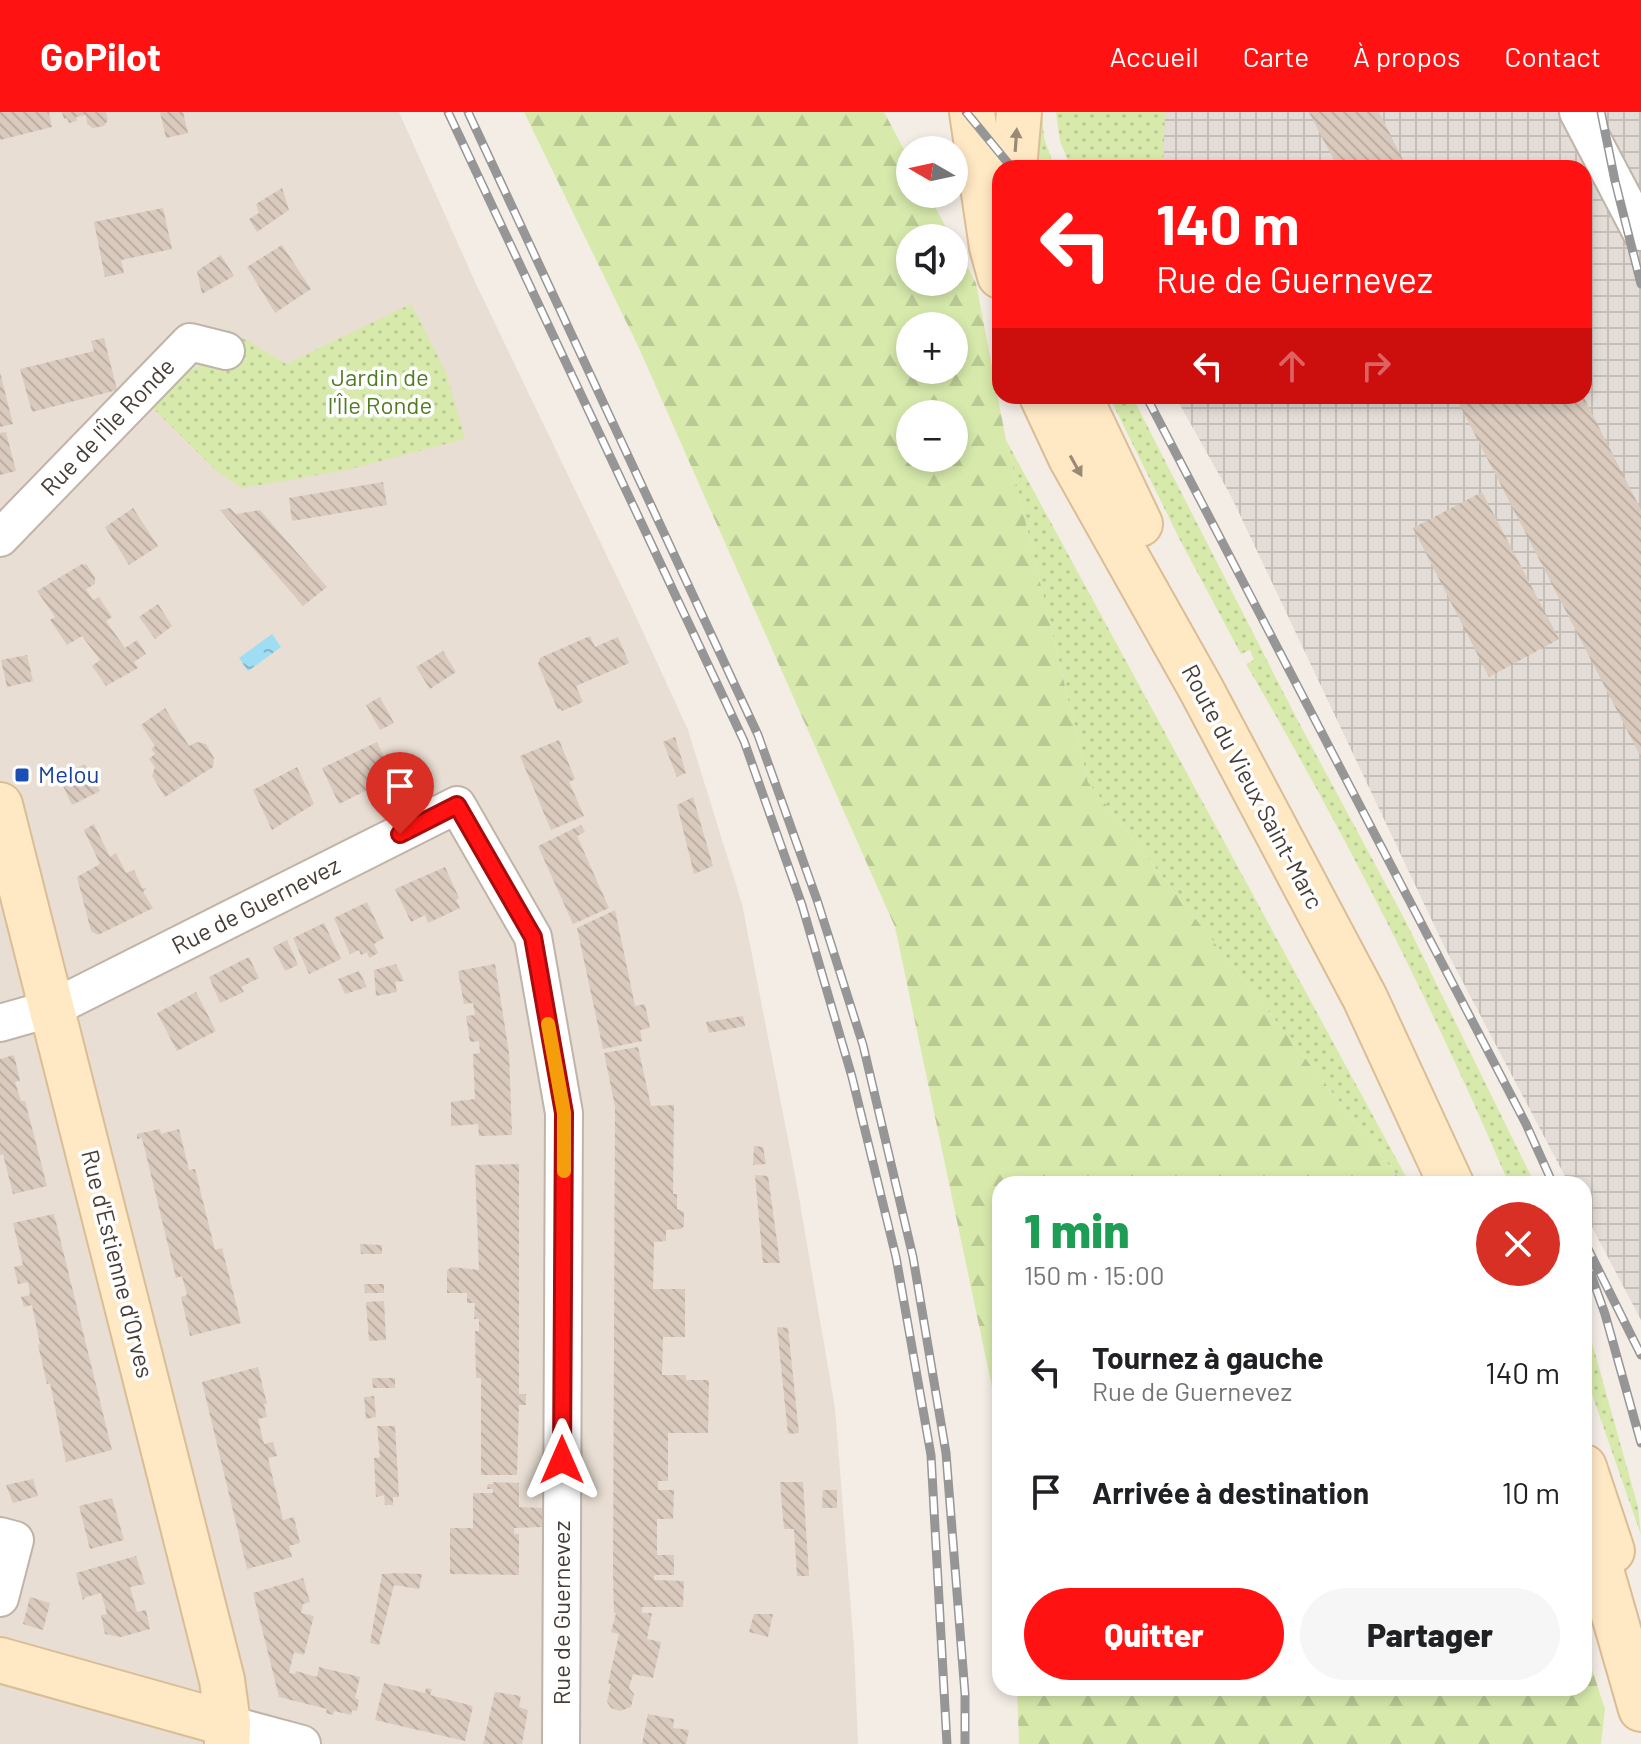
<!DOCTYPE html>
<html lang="fr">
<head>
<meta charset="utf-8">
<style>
	:root { --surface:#fff; --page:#f6f6f6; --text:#202124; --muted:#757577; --accent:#ff1211 }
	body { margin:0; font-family:Barlow,sans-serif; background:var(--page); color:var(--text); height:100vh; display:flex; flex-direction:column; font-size:30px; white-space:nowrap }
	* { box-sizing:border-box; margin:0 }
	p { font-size:26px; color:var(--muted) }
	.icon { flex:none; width:44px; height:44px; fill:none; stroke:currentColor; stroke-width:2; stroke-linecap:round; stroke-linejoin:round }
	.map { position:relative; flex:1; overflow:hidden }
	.sheet { position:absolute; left:992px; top:1064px; width:600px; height:520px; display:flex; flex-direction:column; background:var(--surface); border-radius:24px; box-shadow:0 4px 12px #0003 }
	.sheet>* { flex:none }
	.guide { position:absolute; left:992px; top:48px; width:600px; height:244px; border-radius:24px; box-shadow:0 4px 12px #0003; background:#ff1211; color:#fff; overflow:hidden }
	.needle { width:52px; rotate:279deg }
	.tools { position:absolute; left:896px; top:24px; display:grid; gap:16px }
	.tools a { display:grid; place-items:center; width:72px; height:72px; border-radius:50%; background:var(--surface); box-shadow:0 4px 12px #0003; font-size:40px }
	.pin { position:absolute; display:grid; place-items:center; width:68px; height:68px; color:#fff; margin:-82px -34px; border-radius:50% 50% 50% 0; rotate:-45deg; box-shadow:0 0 8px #0007 }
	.pin .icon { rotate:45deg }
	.me { position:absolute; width:88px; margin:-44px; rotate:0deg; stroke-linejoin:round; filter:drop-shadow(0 0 6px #0008) }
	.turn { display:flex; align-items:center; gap:28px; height:168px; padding:0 32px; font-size:36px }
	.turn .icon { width:104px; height:104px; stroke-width:2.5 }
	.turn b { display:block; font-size:56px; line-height:68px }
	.lanes { display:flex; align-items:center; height:76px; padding:0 32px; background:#0003; justify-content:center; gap:40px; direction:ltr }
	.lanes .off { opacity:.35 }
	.round { display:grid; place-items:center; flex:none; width:84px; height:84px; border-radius:42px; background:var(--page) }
	.summary { display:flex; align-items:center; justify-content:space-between; height:136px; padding:0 32px }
	h1 { font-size:48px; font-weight:800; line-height:60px; color:#1e9e55 }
	.primary-button { display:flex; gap:16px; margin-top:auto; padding:16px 32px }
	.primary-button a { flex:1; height:92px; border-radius:48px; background:var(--accent); color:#fff; font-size:32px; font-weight:800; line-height:92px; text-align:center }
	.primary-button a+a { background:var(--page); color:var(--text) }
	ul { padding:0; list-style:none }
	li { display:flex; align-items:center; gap:24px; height:120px; padding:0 32px }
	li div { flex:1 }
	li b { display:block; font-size:30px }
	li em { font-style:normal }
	header { display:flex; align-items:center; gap:48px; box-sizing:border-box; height:112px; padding:0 40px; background:var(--accent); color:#fff }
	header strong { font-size:38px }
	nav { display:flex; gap:44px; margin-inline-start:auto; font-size:28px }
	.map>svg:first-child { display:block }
</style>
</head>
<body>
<header>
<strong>GoPilot</strong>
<nav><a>Accueil</a><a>Carte</a><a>À propos</a><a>Contact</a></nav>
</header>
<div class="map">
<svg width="1641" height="1632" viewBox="0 0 1641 1632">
	<defs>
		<pattern id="industrial-grid" width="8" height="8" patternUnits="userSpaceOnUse" patternTransform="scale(2)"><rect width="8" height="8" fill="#e3dcd7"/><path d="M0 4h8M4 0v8" fill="none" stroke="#c4beb9"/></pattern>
		<pattern id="grass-dots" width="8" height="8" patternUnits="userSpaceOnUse" patternTransform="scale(2)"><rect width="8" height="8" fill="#d7eaac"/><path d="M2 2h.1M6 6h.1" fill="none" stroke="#baca95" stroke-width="1.8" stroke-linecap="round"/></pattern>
		<pattern id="forest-firs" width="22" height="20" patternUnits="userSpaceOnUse" patternTransform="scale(2)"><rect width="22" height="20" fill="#d7eaac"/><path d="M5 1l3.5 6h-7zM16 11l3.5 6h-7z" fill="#baca95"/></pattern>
		<pattern id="water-ripples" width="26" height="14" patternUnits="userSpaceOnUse" patternTransform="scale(2)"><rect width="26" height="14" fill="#9eddf4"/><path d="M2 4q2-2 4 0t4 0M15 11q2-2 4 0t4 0" fill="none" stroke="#83b4c6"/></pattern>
		<pattern id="building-back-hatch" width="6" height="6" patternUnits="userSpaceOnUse" patternTransform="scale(2)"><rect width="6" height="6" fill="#d9cabd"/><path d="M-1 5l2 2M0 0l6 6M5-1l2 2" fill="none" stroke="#bcaea3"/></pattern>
	</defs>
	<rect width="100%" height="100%" fill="#f4ede6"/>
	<!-- residential -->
	<path fill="#e8ded3" d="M 0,0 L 399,0 L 476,172 L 632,496 L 688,618 L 742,792 L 796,1068 L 835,1296 L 854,1536 L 858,1632 L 0,1632 Z"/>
	<!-- industrial -->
	<path fill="url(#industrial-grid)" d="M 1155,0 L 1641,0 L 1641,1208 L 1584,1100 L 1584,1072 L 1569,1072 L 1445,836 L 1231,384 L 1175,284 L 1584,284 L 1584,56 L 1153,56 Z"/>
	<!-- grass -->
	<path fill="url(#grass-dots)" d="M 1038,0 L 1042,0 L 1044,26 L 1055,56 L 1032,56 Z
		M 1165,0 L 1163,56 L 1071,56 L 1060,29 L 1056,0 Z
		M 411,192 L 446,260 L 465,327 L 346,358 L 242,376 L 218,360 L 150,293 L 179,263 L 212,249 L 229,218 L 286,252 Z
		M 1109,284 L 1132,284 L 1298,609 L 1404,806 L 1535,1072 L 1509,1072 C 1433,893 1344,720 1246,552 L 1254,548 L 1250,538 L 1241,542 L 1180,428 Z
		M 1006,328 L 1410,1072 L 1404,1072 L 1088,670 Z
		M 1584,1202 L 1638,1395 L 1641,1423 L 1584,1259 Z"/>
	<!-- forest -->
	<path fill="url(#forest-firs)" fill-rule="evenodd" d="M 524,0 L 884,0 L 910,49 L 910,82 L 928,82 L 952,126 L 910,126 L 910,170 L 954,170 L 954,130 L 976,171 L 1006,328 L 1088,670 L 1404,1072 L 1000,1072 L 1000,1313 L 895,815 L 638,234 ZM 910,214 L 954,214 L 954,258 L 910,258 ZM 910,302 L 954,302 L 954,346 L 910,346 Z
		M 1584,1533 L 1605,1597 L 1601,1632 L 1019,1632 L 1017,1576 L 1584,1576 Z"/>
	<!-- water -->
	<path fill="url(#water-ripples)" d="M 272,522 L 281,535 L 248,559 L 239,546 Z"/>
	<!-- building -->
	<path fill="url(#building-back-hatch)" d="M 0,0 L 49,0 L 52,15 L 0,28 Z
		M 62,0 L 106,0 L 108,8 L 104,14 L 93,16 L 87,12 L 86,3 L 76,5 L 77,9 L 69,11 L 67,6 L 64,7 Z
		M 160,0 L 183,0 L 188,21 L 166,26 Z
		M 1309,0 L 1379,0 L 1407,56 L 1338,56 Z
		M 282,76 L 289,98 L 257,120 L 249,107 L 259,101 L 256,92 Z
		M 163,96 L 172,137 L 121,148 L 124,161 L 105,165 L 94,110 Z
		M 282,133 L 311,177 L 275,201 L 247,155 Z
		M 221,143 L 234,164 L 202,182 L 197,159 Z
		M 104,226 L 117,278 L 32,300 L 20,257 L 94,239 L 91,229 Z
		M 0,260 L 13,312 L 0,315 Z
		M 1455,284 L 1583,284 L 1641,398 L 1641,645 Z
		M 6,320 L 16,359 L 0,363 L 0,321 Z
		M 383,370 L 387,393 L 292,409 L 289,386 Z
		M 1482,380 L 1559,527 L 1489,565 L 1413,416 Z
		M 133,396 L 158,434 L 129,453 L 105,415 Z
		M 230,396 L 236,402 L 260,398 L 327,475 L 303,494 L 220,398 Z
		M 82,452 L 87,453 L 95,466 L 95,472 L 86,477 L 93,488 L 99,485 L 102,490 L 112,505 L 106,509 L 125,536 L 137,528 L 146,542 L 134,550 L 138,556 L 106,574 L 92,554 L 100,548 L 82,524 L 67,533 L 50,508 L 55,505 L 37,479 Z
		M 158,492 L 172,514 L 155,527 L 139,505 Z
		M 590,524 L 595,535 L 618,525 L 629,551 L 576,574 L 583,590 L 562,599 L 560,596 L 558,598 L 538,552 L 540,546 Z
		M 443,539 L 456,560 L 430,577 L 416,555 Z
		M 27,543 L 33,569 L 7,575 L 1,548 Z
		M 380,585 L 394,611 L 380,618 L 366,593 Z
		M 165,596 L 189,634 L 197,630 L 206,632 L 214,646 L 213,655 L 165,685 L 152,664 L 155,655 L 149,647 L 155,642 L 151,637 L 155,634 L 141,613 Z
		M 675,625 L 686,661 L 677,665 L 663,630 Z
		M 559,628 L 575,667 L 569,670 L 584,704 L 551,718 L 520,644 Z
		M 377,630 L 394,665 L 339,692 L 322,656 Z
		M 85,652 L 100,679 L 72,693 L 59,665 Z
		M 297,655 L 314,692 L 272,718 L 253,678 Z
		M 693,685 L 713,754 L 694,762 L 677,693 Z
		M 94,712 L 110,745 L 116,741 L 126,761 L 134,758 L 142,776 L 147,776 L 143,780 L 153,796 L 98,823 L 91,819 L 77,765 L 100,752 L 84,718 Z
		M 581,713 L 585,720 L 577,724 L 609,796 L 573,812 L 538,734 Z
		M 445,755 L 459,786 L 456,788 L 460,796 L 428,811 L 425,803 L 411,810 L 395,777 Z
		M 367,790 L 384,826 L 374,832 L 378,841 L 369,846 L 367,840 L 361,843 L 359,838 L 350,842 L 334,806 Z
		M 615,798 L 635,894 L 645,892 L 650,916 L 640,918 L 642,929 L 603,937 L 577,816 Z
		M 324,811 L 341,847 L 309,862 L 293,826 Z
		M 287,828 L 298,853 L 285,859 L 273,835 Z
		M 249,845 L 259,866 L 241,875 L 244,880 L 220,891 L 209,865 Z
		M 396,852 L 404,869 L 395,870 L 397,880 L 376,884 L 374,858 Z
		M 495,852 L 509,941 L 512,1023 L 479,1024 L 478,1012 L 451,1014 L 451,990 L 475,987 L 473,942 L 480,941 L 479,929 L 470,930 L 466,904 L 475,903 L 473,891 L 464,892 L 458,859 Z
		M 359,859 L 367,875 L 345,882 L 338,867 Z
		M 196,880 L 216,919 L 177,939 L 157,901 Z
		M 743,904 L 745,914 L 709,921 L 706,910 Z
		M 638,935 L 651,994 L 674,993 L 673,1082 L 677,1082 L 677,1097 L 684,1100 L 684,1114 L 681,1117 L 666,1118 L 666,1129 L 654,1130 L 653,1177 L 685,1177 L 685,1225 L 663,1225 L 662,1263 L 686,1263 L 686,1268 L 709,1268 L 708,1321 L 668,1321 L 668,1369 L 658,1369 L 658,1378 L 674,1378 L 673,1407 L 657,1407 L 657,1443 L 674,1443 L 674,1463 L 654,1463 L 654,1468 L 684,1469 L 683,1495 L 642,1495 L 642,1501 L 652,1501 L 647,1527 L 661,1530 L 653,1566 L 633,1562 L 629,1576 L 634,1582 L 631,1595 L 620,1599 L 611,1596 L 607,1590 L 611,1572 L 608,1572 L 619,1522 L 611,1520 L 616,1501 L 614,1501 L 613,1463 L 615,994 L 604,941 Z
		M 14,943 L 20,969 L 15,970 L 21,989 L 25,989 L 47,1074 L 13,1082 L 3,1042 L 0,1043 L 0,947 Z
		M 160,1017 L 161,1022 L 179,1017 L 189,1058 L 195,1057 L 215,1138 L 222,1136 L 241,1211 L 190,1224 L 181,1185 L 187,1183 L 182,1164 L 176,1166 L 142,1026 L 137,1027 L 137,1022 Z
		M 754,1034 L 763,1035 L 766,1052 L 753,1053 Z
		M 519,1052 L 519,1282 L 526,1282 L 526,1293 L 519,1293 L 517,1363 L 481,1363 L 481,1266 L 476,1266 L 475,1219 L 479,1219 L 479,1207 L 474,1207 L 475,1191 L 467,1191 L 467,1181 L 447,1181 L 447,1159 L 451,1155 L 479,1158 L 475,1053 Z
		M 755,1063 L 768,1064 L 780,1151 L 763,1151 Z
		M 54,1102 L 112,1338 L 66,1350 L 50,1271 L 47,1272 L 38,1233 L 40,1232 L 32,1193 L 24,1195 L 21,1185 L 30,1183 L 28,1170 L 18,1172 L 14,1155 L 23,1153 L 13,1111 Z
		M 360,1132 L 382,1133 L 382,1142 L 361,1142 Z
		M 364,1172 L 384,1172 L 384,1181 L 365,1181 Z
		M 384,1189 L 386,1228 L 369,1229 L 366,1190 Z
		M 777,1215 L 788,1216 L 799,1321 L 788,1322 Z
		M 258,1255 L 267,1292 L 264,1292 L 267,1305 L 258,1307 L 264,1332 L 273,1330 L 277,1344 L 268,1346 L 283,1408 L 294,1405 L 300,1431 L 289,1434 L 292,1445 L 247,1457 L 202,1270 Z
		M 372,1266 L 395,1266 L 395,1276 L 373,1276 Z
		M 374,1284 L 376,1305 L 366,1307 L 364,1285 Z
		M 377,1314 L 395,1314 L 399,1385 L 393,1385 L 393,1393 L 385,1393 L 384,1383 L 376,1385 L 374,1346 L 380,1345 Z
		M 33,1367 L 38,1384 L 13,1391 L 6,1373 Z
		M 493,1370 L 519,1371 L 519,1395 L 543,1396 L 542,1415 L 514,1416 L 514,1422 L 519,1422 L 519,1463 L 450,1462 L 450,1416 L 473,1416 L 473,1381 L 493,1381 L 493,1377 L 487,1377 L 488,1372 L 494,1372 Z
		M 780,1370 L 803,1370 L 809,1464 L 797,1464 L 794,1417 L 784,1417 Z
		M 823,1378 L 837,1378 L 837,1396 L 822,1396 Z
		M 112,1386 L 124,1428 L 90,1437 L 79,1394 Z
		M 136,1444 L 145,1472 L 130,1475 L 137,1500 L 146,1498 L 150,1517 L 121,1525 L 105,1522 L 101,1503 L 107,1502 L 101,1481 L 86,1485 L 83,1488 L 76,1461 Z
		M 397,1461 L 422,1462 L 419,1477 L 394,1473 L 379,1533 L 370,1531 L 382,1462 Z
		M 303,1466 L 310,1490 L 303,1492 L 301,1501 L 314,1504 L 304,1543 L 294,1540 L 289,1561 L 295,1562 L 296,1559 L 317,1565 L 319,1555 L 360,1565 L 355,1586 L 359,1588 L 357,1599 L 352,1598 L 351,1603 L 334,1599 L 333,1603 L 326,1601 L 327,1597 L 279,1585 L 253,1481 Z
		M 30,1485 L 50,1491 L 43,1518 L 23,1512 Z
		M 754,1502 L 773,1502 L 768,1525 L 749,1520 Z
		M 384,1571 L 425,1581 L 426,1576 L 432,1577 L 430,1583 L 473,1594 L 465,1629 L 375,1608 Z
		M 495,1580 L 521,1584 L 519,1595 L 528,1598 L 522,1632 L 483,1632 Z
		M 648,1602 L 674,1607 L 673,1616 L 689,1618 L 686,1632 L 642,1632 Z"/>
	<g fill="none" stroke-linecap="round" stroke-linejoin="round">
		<!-- street casing -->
		<g stroke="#c0b4a8" stroke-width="40">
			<path id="street" d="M 1578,0 L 1641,120
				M 0,426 L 190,230 L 226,239
				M 0,911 L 53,896 L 457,693 L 533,825 L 564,1001 L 561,1632
				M 0,1424 L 15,1428 L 0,1486
				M 228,1612 L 302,1632"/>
		</g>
		<!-- secondary casing -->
		<g stroke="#dabd95" stroke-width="48">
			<path id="secondary" d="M 972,0 L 992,135 L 1000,164
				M 1014,56 L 1019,0
				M 1042,284 L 1071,346 L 1201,577 L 1365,886 L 1451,1072
				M 1079,284 L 1140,412
				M 0,693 L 222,1568 L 228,1612 L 227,1632
				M 1584,1355 L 1612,1439
				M 1584,1413 L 1603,1465 L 1641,1597
				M 0,1548 L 228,1612"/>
		</g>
		<!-- street -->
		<use href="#street" stroke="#fff" stroke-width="36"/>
		<!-- secondary -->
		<use href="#secondary" stroke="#ffe8c4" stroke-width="44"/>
		<!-- rail casing -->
		<g stroke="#969696" stroke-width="9">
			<path id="rail" d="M 448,0 L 744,629 L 802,793 L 852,965 L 896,1145 L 931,1343 L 947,1632
				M 468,0 L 758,623 L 817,788 L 863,933 L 913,1145 L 946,1341 L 965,1582 L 965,1632
				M 966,0 L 1012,56
				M 1601,0 L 1615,69 L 1641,172
				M 1146,284 L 1526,1012 L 1553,1072
				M 1584,1129 L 1641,1243
				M 1584,1143 L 1605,1202 L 1641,1331"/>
		</g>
		<!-- rail -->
		<use href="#rail" stroke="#fff" stroke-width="6" stroke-dasharray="18" stroke-linecap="butt"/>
	</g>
	<!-- one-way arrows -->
	<defs><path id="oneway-solid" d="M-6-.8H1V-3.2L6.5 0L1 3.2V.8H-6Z" transform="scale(2)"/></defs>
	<g fill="#9a8a75">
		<use href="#oneway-solid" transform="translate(1016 28) rotate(-86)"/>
		<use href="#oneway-solid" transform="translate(1076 354) rotate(61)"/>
	</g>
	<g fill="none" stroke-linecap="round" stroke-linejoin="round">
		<!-- route casing -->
		<g stroke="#a60c0b" stroke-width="20">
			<path id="route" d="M 400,722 L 457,693 L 533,825 L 564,1001 L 562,1348"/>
		</g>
		<!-- route -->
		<use href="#route" stroke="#ff1211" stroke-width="14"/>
		<!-- slow -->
		<path stroke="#f59e0b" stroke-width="14" d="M 548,912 L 564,1001 L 564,1059"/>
	</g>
	<!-- markers -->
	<rect fill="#1a4fb4" stroke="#fff" stroke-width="3" x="14" y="655" width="16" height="16" rx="4"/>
	<g text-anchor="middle" stroke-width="7" stroke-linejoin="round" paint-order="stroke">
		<!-- park labels -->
		<g font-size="24" fill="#527c24" stroke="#fff">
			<text x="380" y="274">Jardin de<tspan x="380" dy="28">l'Île Ronde</tspan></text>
		</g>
		<!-- street labels -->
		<g font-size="24" fill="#473d35" stroke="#fff">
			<text transform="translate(108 315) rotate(-46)" y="8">Rue de l'Île Ronde</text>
			<text transform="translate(1252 675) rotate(62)" y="8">Route du Vieux Saint-Marc</text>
			<text transform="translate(256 794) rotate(-27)" y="8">Rue de Guernevez</text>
			<text transform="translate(117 1152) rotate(76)" y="8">Rue d'Estienne d'Orves</text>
			<text transform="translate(562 1501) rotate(-90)" y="8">Rue de Guernevez</text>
		</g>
		<!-- transit labels -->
		<g font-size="24" fill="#164399" stroke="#fff" text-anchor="start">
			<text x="38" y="671">Melou</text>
		</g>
	</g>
</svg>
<div class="tools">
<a><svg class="needle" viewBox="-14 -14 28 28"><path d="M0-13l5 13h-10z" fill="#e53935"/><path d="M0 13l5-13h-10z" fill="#757577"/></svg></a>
<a><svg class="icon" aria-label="sound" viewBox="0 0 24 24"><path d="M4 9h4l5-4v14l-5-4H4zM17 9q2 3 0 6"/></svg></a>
<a>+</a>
<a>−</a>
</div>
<div class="pin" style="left:400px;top:722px;background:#d93025"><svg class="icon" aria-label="arrive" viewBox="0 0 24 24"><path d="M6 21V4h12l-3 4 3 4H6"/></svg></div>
<svg class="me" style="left:562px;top:1348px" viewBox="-20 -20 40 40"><path d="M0-17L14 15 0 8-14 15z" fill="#ff1211" stroke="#fff" stroke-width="4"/></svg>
<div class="guide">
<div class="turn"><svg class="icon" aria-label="left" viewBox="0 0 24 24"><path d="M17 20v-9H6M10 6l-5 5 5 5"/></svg><div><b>140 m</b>Rue de Guernevez</div></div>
<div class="lanes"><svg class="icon" aria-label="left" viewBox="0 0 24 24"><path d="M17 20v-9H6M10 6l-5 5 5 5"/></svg><svg class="icon off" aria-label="ahead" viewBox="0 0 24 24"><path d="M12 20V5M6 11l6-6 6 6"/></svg><svg class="icon off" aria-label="right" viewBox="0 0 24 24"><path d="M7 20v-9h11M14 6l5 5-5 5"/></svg></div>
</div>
<section class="sheet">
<div class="summary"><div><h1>1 min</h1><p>150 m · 15:00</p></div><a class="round" style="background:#d93025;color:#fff"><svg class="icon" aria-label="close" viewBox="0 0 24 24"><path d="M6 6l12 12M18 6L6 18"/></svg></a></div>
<ul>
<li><svg class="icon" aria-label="left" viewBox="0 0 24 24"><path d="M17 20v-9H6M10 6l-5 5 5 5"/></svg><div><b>Tournez à gauche</b><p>Rue de Guernevez</p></div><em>140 m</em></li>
<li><svg class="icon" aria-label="arrive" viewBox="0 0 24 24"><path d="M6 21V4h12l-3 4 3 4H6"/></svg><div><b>Arrivée à destination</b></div><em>10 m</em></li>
</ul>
<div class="primary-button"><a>Quitter</a><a>Partager</a></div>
</section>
</div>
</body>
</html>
